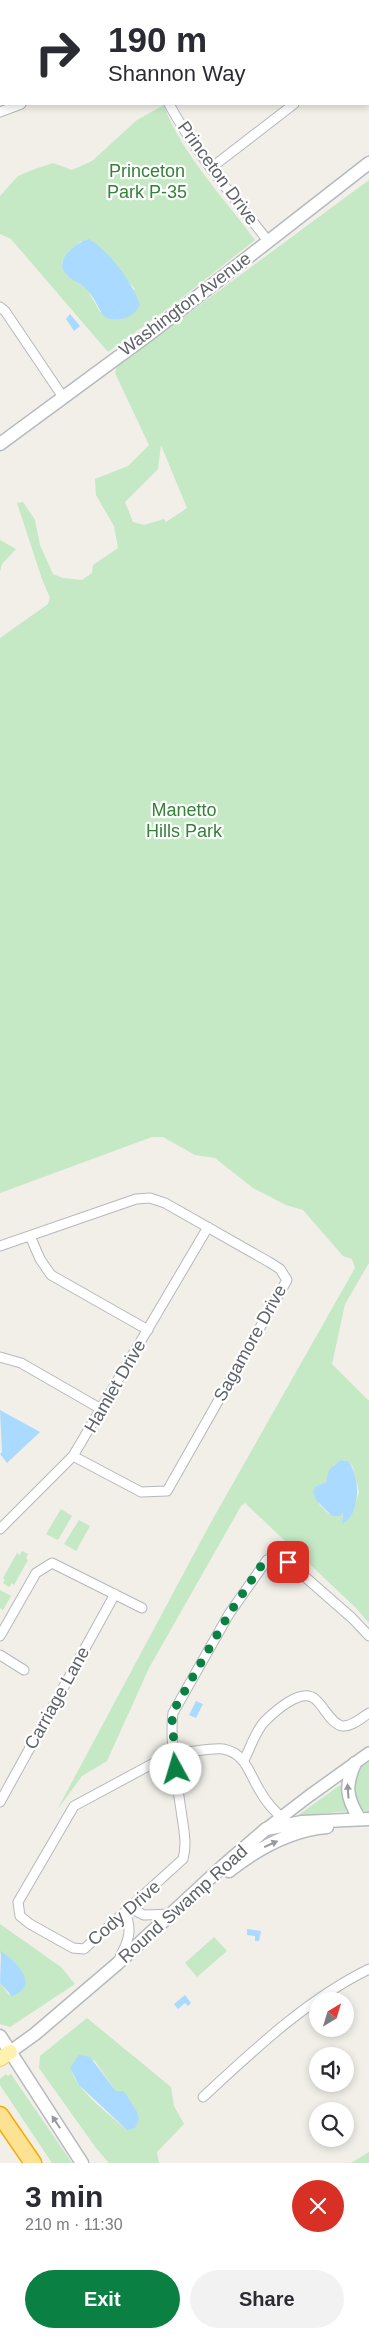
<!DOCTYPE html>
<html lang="en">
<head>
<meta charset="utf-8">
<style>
	:root { --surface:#fff; --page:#f2f2f3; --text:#2b2b33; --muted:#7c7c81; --accent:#0b8043 }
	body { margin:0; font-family:Arial,sans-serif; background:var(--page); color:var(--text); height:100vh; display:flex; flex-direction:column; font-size:19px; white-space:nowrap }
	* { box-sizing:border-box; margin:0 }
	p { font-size:16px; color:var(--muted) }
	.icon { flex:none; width:28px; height:28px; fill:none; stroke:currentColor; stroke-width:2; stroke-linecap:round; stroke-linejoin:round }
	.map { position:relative; height:2163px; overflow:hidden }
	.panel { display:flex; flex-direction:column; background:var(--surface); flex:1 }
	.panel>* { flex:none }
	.banner { position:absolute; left:0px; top:0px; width:370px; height:105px; box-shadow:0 2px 8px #0003; background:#fff; color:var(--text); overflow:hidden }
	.needle { width:32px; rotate:38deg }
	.fabs { position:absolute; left:309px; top:1992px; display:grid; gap:10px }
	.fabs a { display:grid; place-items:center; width:45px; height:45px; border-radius:50%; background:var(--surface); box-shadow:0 2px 8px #0003; font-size:25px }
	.pin { position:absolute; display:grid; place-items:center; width:42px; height:42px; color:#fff; margin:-21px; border-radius:10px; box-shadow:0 2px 8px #0006 }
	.me { position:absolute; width:55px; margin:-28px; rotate:354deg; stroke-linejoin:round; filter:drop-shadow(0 0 4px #0008) }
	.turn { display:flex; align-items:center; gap:18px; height:105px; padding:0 25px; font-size:22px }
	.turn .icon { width:65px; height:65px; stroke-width:2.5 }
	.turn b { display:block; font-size:35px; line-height:42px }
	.round { display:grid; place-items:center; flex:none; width:52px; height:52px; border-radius:26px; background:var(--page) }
	.summary { display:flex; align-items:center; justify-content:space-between; height:85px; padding:0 25px }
	h1 { font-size:30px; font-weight:800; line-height:38px }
	.button { display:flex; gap:10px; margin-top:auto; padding:10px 25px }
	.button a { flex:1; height:58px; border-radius:30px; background:var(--accent); color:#fff; font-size:20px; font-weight:800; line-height:58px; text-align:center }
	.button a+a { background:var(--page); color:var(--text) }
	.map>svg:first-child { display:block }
</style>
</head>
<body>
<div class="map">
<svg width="369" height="2163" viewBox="0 0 369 2163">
	<rect width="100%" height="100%" fill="#f1efe8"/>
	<!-- green -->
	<path fill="#c5e8c5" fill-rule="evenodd" d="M 164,105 C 178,149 227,202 255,240 L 174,304 L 108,352 L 11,239 L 0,234 L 0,196 L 18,176 L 35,169 L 53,163 L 72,170 L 92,161 L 137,120 ZM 81,241 L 121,273 L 135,289 L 100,312 L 87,289 L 67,275 L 62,262 L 69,251 Z
		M 369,180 L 369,1263 L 345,1304 L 332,1364 L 369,1401 L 369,1623 L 356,1608 L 245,1503 L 241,1506 L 149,1668 L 107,1761 L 82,1776 L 57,1810 L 210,1524 L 355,1268 L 352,1259 L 343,1256 L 303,1210 L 286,1205 L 253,1188 L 215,1158 L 195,1155 L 163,1137 L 152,1137 L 0,1193 L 0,638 L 48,604 L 50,598 L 42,579 L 17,503 L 23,502 L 35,520 L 40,545 L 53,574 L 63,578 L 82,580 L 92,573 L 93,565 L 118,548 L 114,526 L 96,495 L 95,479 L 128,466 L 149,445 L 115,373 L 117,366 ZM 161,445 L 187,508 L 166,522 L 164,519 L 144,525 L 133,522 L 125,502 L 158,469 ZM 340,1460 L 348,1461 L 353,1467 L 359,1492 L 354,1509 L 342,1524 L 343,1511 L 329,1514 L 319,1504 L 316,1486 L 326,1482 L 334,1465 Z
		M 0,540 L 16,549 L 2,564 L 0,571 Z
		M 61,1509 L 72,1516 L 58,1540 L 46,1534 Z
		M 79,1520 L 90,1526 L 76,1551 L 64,1544 Z
		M 22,1551 L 28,1554 L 26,1558 L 28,1560 L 14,1585 L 12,1583 L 9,1587 L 3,1583 L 5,1580 L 3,1578 L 17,1553 L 20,1555 Z
		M 0,1590 L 11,1596 L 3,1610 L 0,1608 Z
		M 369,1762 L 369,1814 L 358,1807 L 351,1783 L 360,1767 Z
		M 342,1785 L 349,1811 L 297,1816 L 339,1786 Z
		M 0,1924 L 61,1967 L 75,1984 L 10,2027 L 0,2024 L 0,1983 L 10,1996 L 0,1952 Z
		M 214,1937 L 227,1951 L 197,1977 L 185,1963 Z
		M 87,2018 L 171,2087 L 174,2106 L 184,2124 L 157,2152 L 159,2163 L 109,2163 L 96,2148 L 39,2068 L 40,2056 ZM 94,2060 L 116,2091 L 124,2091 L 126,2096 L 127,2130 C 111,2116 75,2089 71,2069 L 73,2065 Z
		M 6,2074 L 8,2076 L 11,2074 L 72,2163 L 52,2163 L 0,2085 L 0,2079 Z
		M 369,2152 L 369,2163 L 351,2163 Z"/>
	<!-- water -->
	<path fill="#aadaff" d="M 89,239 C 109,251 133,283 140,305 C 133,319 120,321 106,318 C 98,310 95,297 86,289 C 81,283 72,281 67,275 C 52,261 76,242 89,239 Z
		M 70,314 L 80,326 L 74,331 L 66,319 Z
		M 0,1410 L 40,1432 L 7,1463 L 0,1454 L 2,1452 Z
		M 340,1460 L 348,1461 C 360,1475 362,1514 342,1524 L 343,1512 L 340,1516 L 332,1516 L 316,1500 L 313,1492 L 316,1486 L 326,1482 L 329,1470 Z
		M 196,1701 L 203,1704 L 196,1718 L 189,1715 Z
		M 247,1929 L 261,1931 L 259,1941 L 255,1941 L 255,1936 L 247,1935 Z
		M 1,1951 C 16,1961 41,1986 12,1996 L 0,1983 Z
		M 185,1995 L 191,2003 L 188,2006 L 185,2003 L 178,2009 L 174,2004 Z
		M 79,2055 L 90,2057 L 116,2091 L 124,2091 L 137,2112 L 139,2119 L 135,2128 L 127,2130 L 79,2085 L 70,2068 Z"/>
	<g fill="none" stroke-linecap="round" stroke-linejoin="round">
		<!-- minor casing -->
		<g stroke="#b5b8bc" stroke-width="11">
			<path id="minor" d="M 158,1 L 160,0
				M 169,104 C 196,154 234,197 268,241
				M 0,112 L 21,104
				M 211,168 L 294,104
				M 0,307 L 5,311 L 63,397
				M 30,1236 L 40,1259 L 51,1275 L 148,1330
				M 0,1246 L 136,1199 L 150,1198 L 165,1203 L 269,1262 L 280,1269 L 287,1280 L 167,1491 L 141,1492 L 73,1456
				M 0,1357 L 21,1363 L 101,1409
				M 0,1529 L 73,1456 L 208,1227
				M 0,1636 L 36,1573 L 52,1563 L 142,1608
				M 0,1655 L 24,1670
				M 244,1760 C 250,1749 255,1732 264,1722 C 274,1712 301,1687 315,1699 C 324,1706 330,1723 342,1726 C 352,1727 361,1718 369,1713
				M 0,1802 L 115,1594
				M 286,1821 C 276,1813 266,1802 260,1791 C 249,1774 246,1753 223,1749 C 211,1748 199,1751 187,1752 C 180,1754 172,1755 165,1757 L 74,1806 L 18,1902 L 20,1916 L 30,1924 L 73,1948 L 84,1949 L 183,1859 C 187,1845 184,1831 182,1817 C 178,1788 169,1741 173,1713 L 229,1614 L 267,1560 L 280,1558 L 288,1562 L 352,1618 L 369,1636
				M 130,1908 L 144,1915 L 172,1914
				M 120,1957 C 128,1942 133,1930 125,1913
				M 203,2097 C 254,2050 306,2000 369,1969"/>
		</g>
		<!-- tertiary casing -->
		<g stroke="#b5b8bc" stroke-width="14">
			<path id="tertiary" d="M 266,1829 L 309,1796 L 369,1753"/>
		</g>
		<!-- secondary casing -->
		<g stroke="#b6babf" stroke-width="15">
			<path id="secondary" d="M 0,444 L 148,335 L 369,163
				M 355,1763 C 345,1785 346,1797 359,1818
				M 229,1871 C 257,1849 290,1830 327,1827
				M 0,2036 L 82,2163
				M 10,2052 L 35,2034 L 117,1964 L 223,1866 L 266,1829 L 302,1822 L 369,1819"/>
		</g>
		<!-- primary casing -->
		<g stroke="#f2c960" stroke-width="16">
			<path id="primary" d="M 0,2059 L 10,2052"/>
		</g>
		<!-- motorway casing -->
		<g stroke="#f9ab00" stroke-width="19">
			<path id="motorway" d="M 0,2115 L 33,2163"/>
		</g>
		<!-- minor -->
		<use href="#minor" stroke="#fff" stroke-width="9"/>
		<!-- tertiary -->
		<use href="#tertiary" stroke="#fff" stroke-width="11"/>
		<!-- secondary -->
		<use href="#secondary" stroke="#fff" stroke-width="12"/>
		<!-- primary -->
		<use href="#primary" stroke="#fff2af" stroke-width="14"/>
		<!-- motorway -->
		<use href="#motorway" stroke="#fde293" stroke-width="16"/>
	</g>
	<!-- one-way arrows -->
	<defs><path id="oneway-solid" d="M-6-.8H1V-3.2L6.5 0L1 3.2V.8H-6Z" transform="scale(1.25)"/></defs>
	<g fill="#979a9d">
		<use href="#oneway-solid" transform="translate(348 1791) rotate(-94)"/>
		<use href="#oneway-solid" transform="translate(271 1844) rotate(-24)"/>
		<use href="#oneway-solid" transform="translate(56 2122) rotate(-123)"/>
	</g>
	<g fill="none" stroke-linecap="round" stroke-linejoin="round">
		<!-- route -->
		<path stroke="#0b8043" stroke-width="9" stroke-dasharray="0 16.2" d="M 176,1769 L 172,1719 L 175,1708 L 229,1614 L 263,1563 C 272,1556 279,1558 288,1562"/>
	</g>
	<g text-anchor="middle" stroke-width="4.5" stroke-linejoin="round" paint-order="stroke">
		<!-- park labels -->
		<g font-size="18" fill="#348238" stroke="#fff">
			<text x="147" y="177">Princeton<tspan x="147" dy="21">Park P-35</tspan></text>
			<text x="184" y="816">Manetto<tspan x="184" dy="21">Hills Park</tspan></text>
		</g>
		<!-- street labels -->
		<g font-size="18" fill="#5f6368" stroke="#fff">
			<text transform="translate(218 173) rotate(54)" y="6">Princeton Drive</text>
			<text transform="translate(185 304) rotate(-37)" y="6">Washington Avenue</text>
			<text transform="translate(250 1343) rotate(-61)" y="6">Sagamore Drive</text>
			<text transform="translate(115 1386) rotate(-60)" y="6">Hamlet Drive</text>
			<text transform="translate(57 1698) rotate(-61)" y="6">Carriage Lane</text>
			<text transform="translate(183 1904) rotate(-42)" y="6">Round Swamp Road</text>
			<text transform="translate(124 1913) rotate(-41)" y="6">Cody Drive</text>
		</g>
	</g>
</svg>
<div class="fabs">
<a><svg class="needle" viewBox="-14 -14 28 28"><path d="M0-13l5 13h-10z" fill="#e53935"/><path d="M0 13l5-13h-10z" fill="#7c7c81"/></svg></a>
<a><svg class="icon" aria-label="sound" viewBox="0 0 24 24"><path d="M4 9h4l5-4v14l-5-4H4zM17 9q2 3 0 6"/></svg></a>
<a><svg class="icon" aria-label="search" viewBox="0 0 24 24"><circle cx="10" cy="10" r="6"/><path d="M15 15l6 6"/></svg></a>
</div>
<div class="pin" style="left:288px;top:1562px;background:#d93025"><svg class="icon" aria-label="arrive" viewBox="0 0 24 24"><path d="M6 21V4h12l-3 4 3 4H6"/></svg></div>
<svg class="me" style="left:176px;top:1769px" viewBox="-20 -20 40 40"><circle r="19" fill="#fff"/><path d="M0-13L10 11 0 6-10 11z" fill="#0b8043"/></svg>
<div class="banner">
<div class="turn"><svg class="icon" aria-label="right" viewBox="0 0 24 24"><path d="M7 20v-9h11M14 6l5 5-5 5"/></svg><div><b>190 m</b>Shannon Way</div></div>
</div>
</div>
<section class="panel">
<div class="summary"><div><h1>3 min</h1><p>210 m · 11:30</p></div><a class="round" style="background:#d93025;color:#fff"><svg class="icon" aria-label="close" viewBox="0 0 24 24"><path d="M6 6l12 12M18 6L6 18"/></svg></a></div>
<div class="button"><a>Exit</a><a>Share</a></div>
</section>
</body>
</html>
